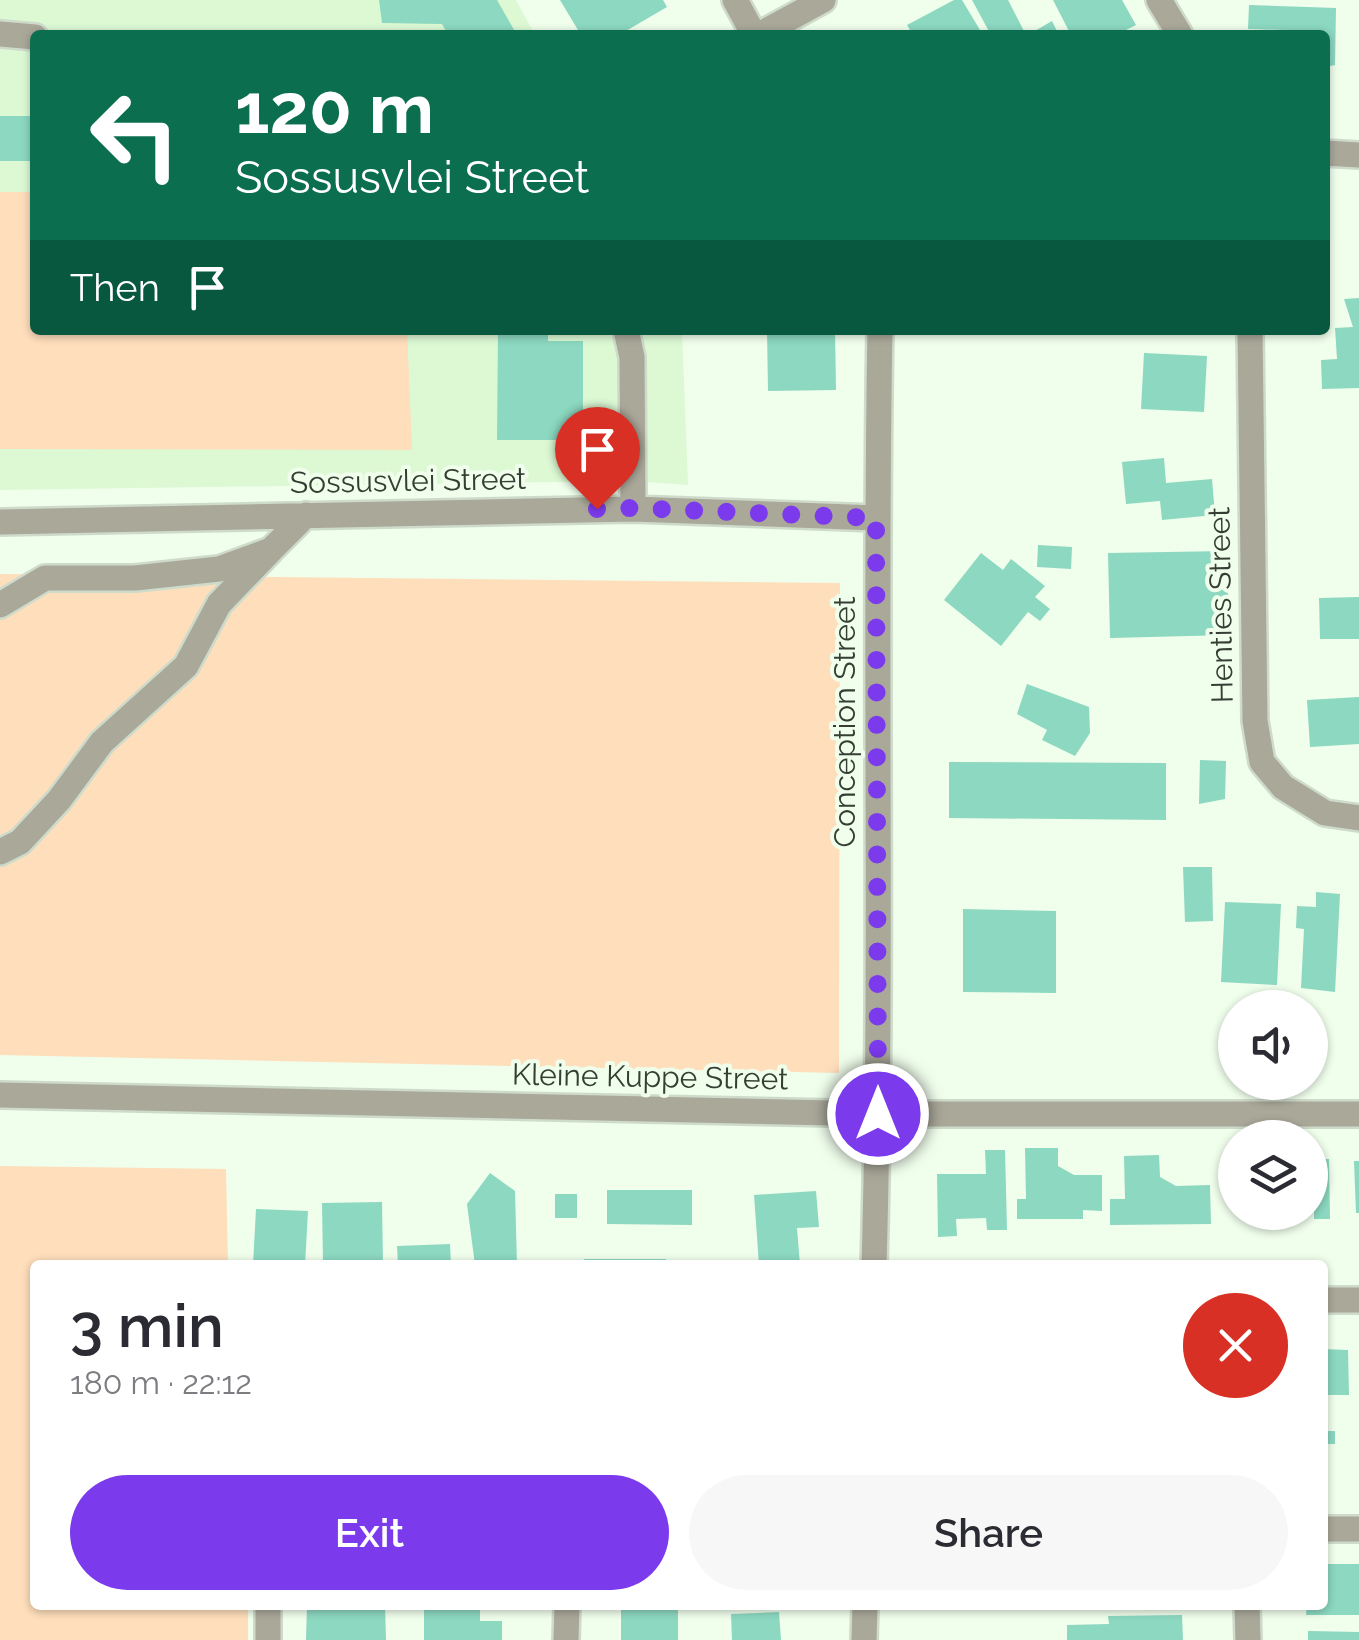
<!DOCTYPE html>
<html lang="en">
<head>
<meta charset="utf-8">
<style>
	:root { --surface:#fff; --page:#f7f7f7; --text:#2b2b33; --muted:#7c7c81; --accent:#7c3aed }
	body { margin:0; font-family:Raleway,sans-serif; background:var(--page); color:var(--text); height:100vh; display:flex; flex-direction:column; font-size:38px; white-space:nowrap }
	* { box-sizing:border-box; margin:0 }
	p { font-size:32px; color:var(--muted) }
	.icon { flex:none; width:55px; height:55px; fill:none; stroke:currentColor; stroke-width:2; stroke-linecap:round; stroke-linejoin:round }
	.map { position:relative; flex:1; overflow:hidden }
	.panel { position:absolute; left:30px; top:1260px; width:1298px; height:350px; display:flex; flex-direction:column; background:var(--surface); border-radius:10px; box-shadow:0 2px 8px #0004 }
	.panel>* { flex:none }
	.guide { position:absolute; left:30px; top:30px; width:1300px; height:305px; border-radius:10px; box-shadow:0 2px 8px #0004; background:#0b6e4f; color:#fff; overflow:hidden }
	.tools { position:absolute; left:1218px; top:990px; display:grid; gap:20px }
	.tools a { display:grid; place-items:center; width:110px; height:110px; border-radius:50%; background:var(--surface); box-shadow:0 2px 8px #0004; font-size:50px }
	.pin { position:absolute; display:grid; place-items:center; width:85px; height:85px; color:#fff; margin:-102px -42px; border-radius:50% 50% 50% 0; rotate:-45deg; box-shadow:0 0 10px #0007 }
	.pin .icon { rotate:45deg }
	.me { position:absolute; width:110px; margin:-55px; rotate:0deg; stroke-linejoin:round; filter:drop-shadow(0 0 8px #0008) }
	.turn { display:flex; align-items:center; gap:35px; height:210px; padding:0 40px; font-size:45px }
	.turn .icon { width:130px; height:130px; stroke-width:2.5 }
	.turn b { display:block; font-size:70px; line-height:85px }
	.then { display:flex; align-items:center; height:95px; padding:0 40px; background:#0003; gap:20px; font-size:38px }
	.round { display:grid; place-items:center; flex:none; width:105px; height:105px; border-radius:52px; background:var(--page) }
	.head { display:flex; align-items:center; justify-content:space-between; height:170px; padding:0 40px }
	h1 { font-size:60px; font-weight:600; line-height:75px }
	.primary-button { display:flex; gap:20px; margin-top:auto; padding:20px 40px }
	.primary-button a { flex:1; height:115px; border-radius:60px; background:var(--accent); color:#fff; font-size:40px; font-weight:600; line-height:115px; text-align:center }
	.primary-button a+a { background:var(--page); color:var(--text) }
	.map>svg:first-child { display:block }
</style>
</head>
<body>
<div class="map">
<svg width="1359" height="1640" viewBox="0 0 1359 1640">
	<rect width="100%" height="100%" fill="#f0feec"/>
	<!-- built -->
	<path fill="#dcf9d4" d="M 0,0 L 516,0 L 535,35 L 35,35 L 35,330 L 682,330 L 688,485 L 633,481 L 0,490 Z"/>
	<!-- green -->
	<path fill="#fedebb" d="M 0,192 L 35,192 L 35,330 L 407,330 L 412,450 L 0,449 Z
		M 0,574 L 840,583 L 839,1073 L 0,1055 Z
		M 0,1166 L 226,1169 L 228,1265 L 35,1265 L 35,1605 L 248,1605 L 248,1640 L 0,1640 Z"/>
	<!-- building -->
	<path fill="#8cd8c1" d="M 379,0 L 497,0 L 517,35 L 448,35 L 442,24 L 382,23 Z
		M 560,0 L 663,0 L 667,7 L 619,35 L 581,35 Z
		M 954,0 L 962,0 L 983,35 L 913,35 L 907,25 Z
		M 972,0 L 1008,0 L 1026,35 L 991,35 Z
		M 1053,0 L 1122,0 L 1136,25 L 1116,35 L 1071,35 Z
		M 1249,5 L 1336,8 L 1335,65 L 1325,67 L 1325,35 L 1285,35 L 1285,30 L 1248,29 Z
		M 1052,21 L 1059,35 L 1028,35 Z
		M 0,116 L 35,116 L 35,161 L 0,161 Z
		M 1359,298 L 1359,388 L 1322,389 L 1321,360 L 1337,359 L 1335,328 L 1353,327 L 1344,299 Z
		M 498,330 L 548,330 L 548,341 L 583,341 L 583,440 L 497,440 Z
		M 767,330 L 835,330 L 836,390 L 768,391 Z
		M 1144,353 L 1207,356 L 1204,412 L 1141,409 Z
		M 1164,458 L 1166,483 L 1212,479 L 1215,515 L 1162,520 L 1160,501 L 1126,504 L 1122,462 Z
		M 1038,545 L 1072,547 L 1071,569 L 1037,567 Z
		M 1227,551 L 1229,635 L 1110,638 L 1108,553 Z
		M 981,553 L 1003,570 L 1011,559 L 1045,586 L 1035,597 L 1050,609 L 1040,621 L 1028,612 L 1001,646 L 944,600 Z
		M 1359,597 L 1359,639 L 1320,639 L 1319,598 Z
		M 1027,684 L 1089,707 L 1090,733 L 1075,756 L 1042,740 L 1047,730 L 1017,714 Z
		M 1359,697 L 1359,744 L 1310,747 L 1307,700 Z
		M 1200,760 L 1226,761 L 1225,799 L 1199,804 Z
		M 949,762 L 1166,763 L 1166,820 L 949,818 Z
		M 1183,867 L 1212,867 L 1213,921 L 1185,922 Z
		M 1316,892 L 1340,894 L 1335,992 L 1301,988 L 1304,929 L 1296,928 L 1297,906 L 1316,907 Z
		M 1225,902 L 1281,904 L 1277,985 L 1221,982 Z
		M 963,909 L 1056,911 L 1056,993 L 963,992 Z
		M 1025,1148 L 1058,1148 L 1058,1166 L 1074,1175 L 1102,1175 L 1102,1211 L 1083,1210 L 1083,1219 L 1017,1219 L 1017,1199 L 1026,1199 Z
		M 985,1150 L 1005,1150 L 1007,1230 L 987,1230 L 986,1218 L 956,1219 L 957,1236 L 938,1237 L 937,1174 L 986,1174 Z
		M 1159,1155 L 1160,1177 L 1176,1186 L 1210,1185 L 1211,1224 L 1110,1225 L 1110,1199 L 1125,1199 L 1124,1156 Z
		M 1310,1159 L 1329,1159 L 1330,1219 L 1314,1219 L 1314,1209 L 1310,1209 Z
		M 1354,1161 L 1359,1161 L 1359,1213 L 1356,1213 Z
		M 490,1173 L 515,1191 L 517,1265 L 475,1265 L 467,1204 Z
		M 607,1190 L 692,1190 L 692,1225 L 607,1224 Z
		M 816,1191 L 819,1227 L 797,1228 L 800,1265 L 759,1265 L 754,1195 Z
		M 555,1194 L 577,1194 L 577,1218 L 555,1218 Z
		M 382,1202 L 383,1265 L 323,1265 L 322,1203 Z
		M 256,1209 L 308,1211 L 305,1265 L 253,1265 Z
		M 450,1244 L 451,1265 L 398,1265 L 397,1246 Z
		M 584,1259 L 666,1259 L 666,1265 L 584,1265 Z
		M 1322,1349 L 1348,1350 L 1349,1395 L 1322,1395 Z
		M 1322,1431 L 1335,1431 L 1335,1444 L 1322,1444 Z
		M 1322,1564 L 1359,1564 L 1359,1615 L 1306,1615 L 1307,1605 L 1322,1605 Z
		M 307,1605 L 385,1605 L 386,1640 L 306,1640 Z
		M 424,1605 L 480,1605 L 480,1621 L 502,1621 L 502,1640 L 424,1640 Z
		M 621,1610 L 678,1610 L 678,1640 L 621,1640 Z
		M 779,1612 L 781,1640 L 732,1640 L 731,1614 Z
		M 1182,1615 L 1183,1640 L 1067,1640 L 1067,1625 L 1109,1624 L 1108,1616 Z
		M 1308,1631 L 1359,1632 L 1359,1640 L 1308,1640 Z"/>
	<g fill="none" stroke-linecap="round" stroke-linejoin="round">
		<!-- minor casing -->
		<g stroke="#cedbcb" stroke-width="30">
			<path id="minor" d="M 735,0 L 754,35
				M 1159,0 L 1180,35
				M 0,34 L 35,37
				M 759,35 L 823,0
				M 1325,153 L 1359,155
				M 626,330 L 632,357 L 633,509
				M 1250,330 L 1255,721 L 1262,762 L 1283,787 L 1325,813 L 1359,818
				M 0,522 L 633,509 L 876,518
				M 0,605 L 45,578 L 135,578 L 219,569 L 271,550 L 306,515
				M 0,852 L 20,842 L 59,800 L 102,742 L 186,666 L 219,604 L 271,550
				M 0,1095 L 879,1114 L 1359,1114
				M 874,1265 C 883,953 874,642 880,330
				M 1322,1300 L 1359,1300
				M 1322,1529 L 1359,1529
				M 1247,1605 L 1248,1640
				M 268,1640 L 268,1605
				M 566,1640 L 567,1605
				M 864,1640 L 865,1605"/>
		</g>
		<!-- minor -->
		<use href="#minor" stroke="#a9a899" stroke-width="25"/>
	</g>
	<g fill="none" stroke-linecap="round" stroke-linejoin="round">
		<!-- route -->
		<path stroke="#7c3aed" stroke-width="18" stroke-dasharray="0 32.4" d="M 597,509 L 633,508 L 876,518 L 878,1114"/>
	</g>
	<g text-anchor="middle" stroke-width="8" stroke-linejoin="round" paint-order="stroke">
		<!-- street labels -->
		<g font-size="30" fill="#353e32" stroke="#f0feec">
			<text transform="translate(408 481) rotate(-1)" y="10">Sossusvlei Street</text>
			<text transform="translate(1221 605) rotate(-91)" y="10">Henties Street</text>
			<text transform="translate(845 722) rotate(-90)" y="10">Conception Street</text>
			<text transform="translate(650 1077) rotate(1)" y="10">Kleine Kuppe Street</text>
		</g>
	</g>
</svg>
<div class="tools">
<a><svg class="icon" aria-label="sound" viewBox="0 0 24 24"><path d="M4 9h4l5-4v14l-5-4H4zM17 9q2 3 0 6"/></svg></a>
<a><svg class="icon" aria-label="layers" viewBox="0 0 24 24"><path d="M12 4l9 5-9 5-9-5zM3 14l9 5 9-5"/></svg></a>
</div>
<div class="pin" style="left:597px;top:509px;background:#d93025"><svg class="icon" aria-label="arrive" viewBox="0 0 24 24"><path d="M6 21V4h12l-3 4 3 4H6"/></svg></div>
<svg class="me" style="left:878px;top:1114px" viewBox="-20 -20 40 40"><circle r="17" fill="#7c3aed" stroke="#fff" stroke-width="3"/><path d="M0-11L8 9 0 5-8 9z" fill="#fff"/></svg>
<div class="guide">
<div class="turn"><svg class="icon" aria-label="left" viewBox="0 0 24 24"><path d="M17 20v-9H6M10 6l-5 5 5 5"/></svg><div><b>120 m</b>Sossusvlei Street</div></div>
<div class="then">Then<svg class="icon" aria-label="arrive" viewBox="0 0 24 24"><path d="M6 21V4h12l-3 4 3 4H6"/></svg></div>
</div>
<section class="panel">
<div class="head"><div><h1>3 min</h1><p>180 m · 22:12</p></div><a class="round" style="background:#d93025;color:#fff"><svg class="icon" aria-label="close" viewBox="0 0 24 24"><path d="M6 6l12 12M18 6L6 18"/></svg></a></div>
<div class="primary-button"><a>Exit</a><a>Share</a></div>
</section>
</div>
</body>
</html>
